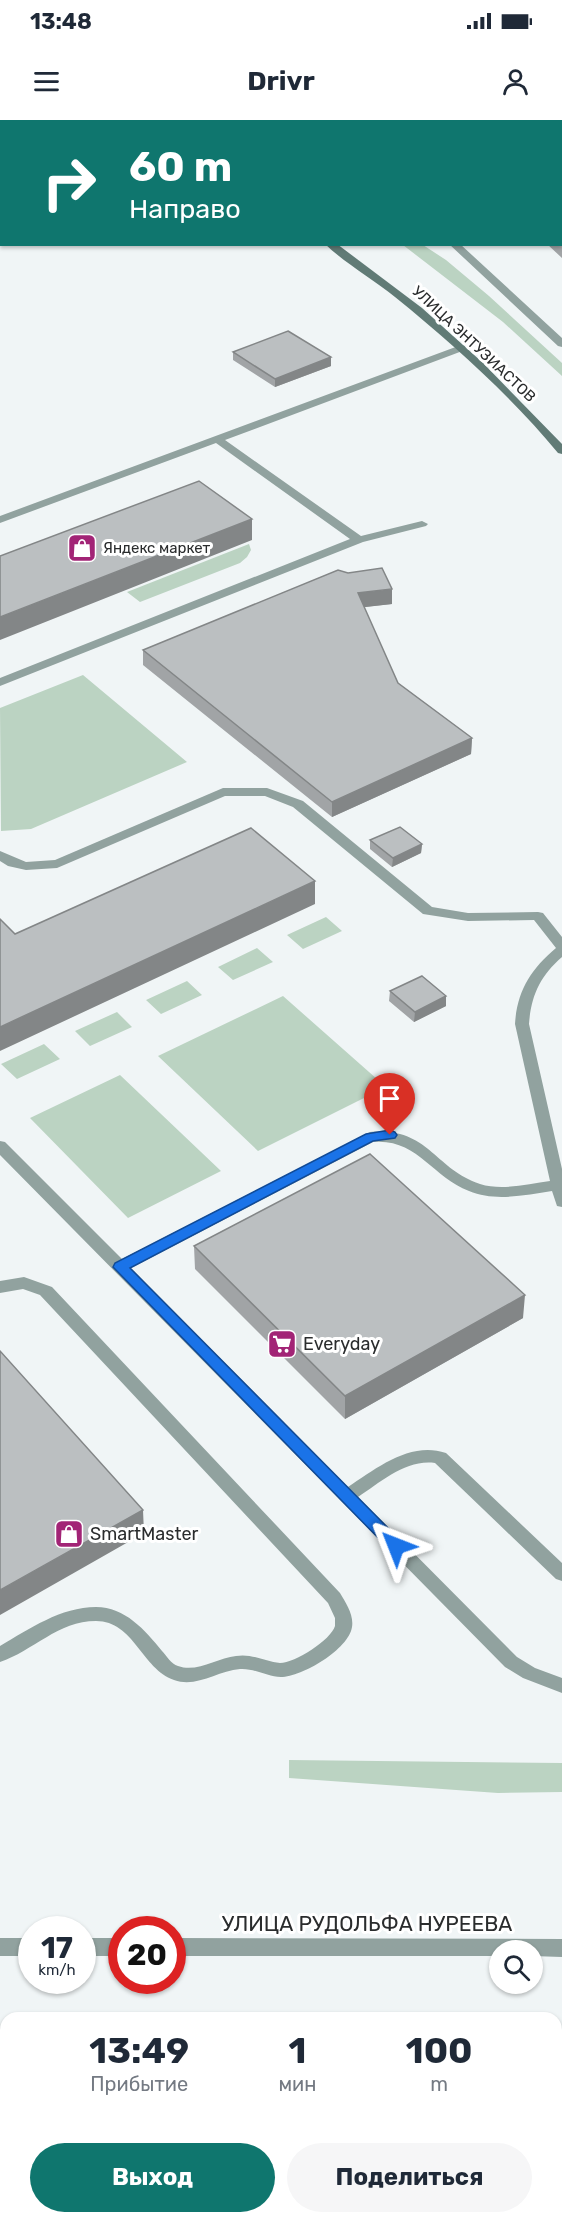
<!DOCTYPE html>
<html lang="ru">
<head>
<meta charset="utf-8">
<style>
	:root { --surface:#fff; --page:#f6f6f7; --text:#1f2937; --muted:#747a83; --accent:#0f766e }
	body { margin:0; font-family:Rubik,sans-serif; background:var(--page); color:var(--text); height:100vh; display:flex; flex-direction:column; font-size:22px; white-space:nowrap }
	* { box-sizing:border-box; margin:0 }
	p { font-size:20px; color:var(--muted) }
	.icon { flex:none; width:33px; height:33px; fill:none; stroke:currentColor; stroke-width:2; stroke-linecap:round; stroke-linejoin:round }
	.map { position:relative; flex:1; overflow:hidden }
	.drawer { position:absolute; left:0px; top:1892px; width:562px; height:212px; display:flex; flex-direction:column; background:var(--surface); border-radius:18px 18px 0 0; box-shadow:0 2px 4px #0004 }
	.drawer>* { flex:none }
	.hud { position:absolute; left:0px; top:0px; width:562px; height:126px; box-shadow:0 2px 4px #0004; background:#0f766e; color:#fff; overflow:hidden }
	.fabs { position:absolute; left:489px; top:1820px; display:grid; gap:12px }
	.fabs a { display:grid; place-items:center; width:54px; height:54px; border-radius:50%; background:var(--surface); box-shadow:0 2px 4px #0004; font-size:30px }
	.speed { position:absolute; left:18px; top:1796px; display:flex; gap:12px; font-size:30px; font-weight:700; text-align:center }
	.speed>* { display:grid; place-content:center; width:78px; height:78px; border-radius:50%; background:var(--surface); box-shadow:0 2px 4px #0004; line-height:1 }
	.speed small { font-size:15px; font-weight:400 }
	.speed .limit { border:9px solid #d22; background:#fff; color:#111 }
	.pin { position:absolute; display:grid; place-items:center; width:51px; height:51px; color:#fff; margin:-62px -26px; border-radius:50% 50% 50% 0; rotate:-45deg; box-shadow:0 0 6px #0007 }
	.pin .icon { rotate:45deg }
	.me { position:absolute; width:66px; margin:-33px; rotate:315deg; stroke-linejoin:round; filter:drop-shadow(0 0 4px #0008) }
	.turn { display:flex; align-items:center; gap:21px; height:126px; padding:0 30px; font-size:27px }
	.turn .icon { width:78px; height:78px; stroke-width:2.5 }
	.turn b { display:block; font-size:42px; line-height:51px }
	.eta { display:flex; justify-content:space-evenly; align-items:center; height:102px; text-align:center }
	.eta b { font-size:36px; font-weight:700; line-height:42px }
	.cta { display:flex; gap:12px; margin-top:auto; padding:12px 30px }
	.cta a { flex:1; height:69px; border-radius:36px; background:var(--accent); color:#fff; font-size:24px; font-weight:700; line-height:69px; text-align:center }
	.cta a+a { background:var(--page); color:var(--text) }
	.status { display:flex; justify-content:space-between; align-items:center; height:42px; padding:0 30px; background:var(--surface); direction:ltr }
	.status svg { height:16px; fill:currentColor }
	header { display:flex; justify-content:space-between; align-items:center; height:78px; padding:0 30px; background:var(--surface); font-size:27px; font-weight:700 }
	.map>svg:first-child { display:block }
</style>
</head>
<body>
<div class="status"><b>13:48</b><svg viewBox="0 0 49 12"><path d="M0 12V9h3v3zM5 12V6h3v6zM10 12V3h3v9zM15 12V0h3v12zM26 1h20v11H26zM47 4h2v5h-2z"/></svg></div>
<header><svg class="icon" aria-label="menu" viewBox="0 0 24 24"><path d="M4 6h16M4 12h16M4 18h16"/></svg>Drivr<svg class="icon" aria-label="person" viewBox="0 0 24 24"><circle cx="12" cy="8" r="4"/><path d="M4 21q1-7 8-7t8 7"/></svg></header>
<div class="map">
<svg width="562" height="2102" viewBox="0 0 562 2102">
	<rect width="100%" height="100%" fill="#f0f5f6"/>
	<!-- green -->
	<path fill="#bbd3c2" d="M 403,125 L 423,125 L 446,140 L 489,176 L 562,243 L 562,256 L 503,202 Z
		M 249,424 L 251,430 L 247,437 L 240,443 L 140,482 L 127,472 Z
		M 83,555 L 187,642 L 31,709 L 1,711 L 0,588 Z
		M 326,797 L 342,811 L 303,829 L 287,815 Z
		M 257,828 L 273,842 L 233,860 L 218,847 Z
		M 187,861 L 202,875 L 161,894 L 146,880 Z
		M 283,876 L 386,967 L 258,1031 L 158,936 Z
		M 117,892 L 132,907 L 90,926 L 75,911 Z
		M 44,924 L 60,939 L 17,959 L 1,944 Z
		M 120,955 L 221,1051 L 128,1098 L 30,998 Z
		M 289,1640 L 562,1643 L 562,1672 L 498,1673 L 289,1658 Z"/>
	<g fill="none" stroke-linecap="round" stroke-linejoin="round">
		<!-- service -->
		<path fill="#91a29f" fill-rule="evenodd" d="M 314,0 L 324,0 L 325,2 L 315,2 Z
			M 449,124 L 460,124 L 562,218 L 562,227 L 558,226 Z
			M 461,225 L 465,226 L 465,230 L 225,320 L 361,416 L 422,401 L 428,404 L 426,406 L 363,422 L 0,566 L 0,558 L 350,419 L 216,323 L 0,403 L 0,396 Z
			M 223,668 L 267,668 L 303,681 L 432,787 L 468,793 L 538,792 L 543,793 L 562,817 L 562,837 C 540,856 531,876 529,904 L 562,1049 L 562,1087 L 557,1086 L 552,1071 C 525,1075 495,1082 469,1071 C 432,1057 417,1018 373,1022 L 131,1148 L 348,1367 C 377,1348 410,1321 446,1333 L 562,1443 L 562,1461 L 556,1459 L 435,1343 C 406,1339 381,1362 358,1377 L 517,1537 L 535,1548 L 562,1558 L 562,1573 L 523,1558 L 505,1547 L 0,1035 L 0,1021 L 5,1022 L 122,1139 L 370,1012 C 429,1007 434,1049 480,1064 C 502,1071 528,1064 550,1061 L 515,904 C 517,871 531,849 556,828 L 534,800 L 468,801 L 423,794 L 293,687 L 265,676 L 225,676 L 57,748 L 26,750 L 8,746 L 0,741 L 0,731 L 26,742 L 55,740 Z
			M 24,1157 L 52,1167 L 340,1473 C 346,1483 354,1495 352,1507 C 349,1529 302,1557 281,1557 C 267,1557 255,1548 240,1549 C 217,1551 197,1568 174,1560 C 142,1549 134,1501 96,1501 C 58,1501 33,1531 0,1542 L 0,1526 C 29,1509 61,1487 96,1487 C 125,1487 145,1510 162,1531 C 167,1536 171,1544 178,1546 C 197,1553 217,1538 236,1536 C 252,1533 265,1542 280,1543 C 295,1543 331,1520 335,1506 L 335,1498 L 328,1483 L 40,1175 L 23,1169 L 0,1173 L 0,1161 Z"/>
		<!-- minor -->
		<path fill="#91a29f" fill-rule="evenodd" d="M 0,1818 L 32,1818 L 32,1836 L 0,1836 Z
			M 82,1818 L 122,1818 L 122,1836 L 82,1836 Z
			M 172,1818 L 562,1819 L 562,1837 L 532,1836 L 532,1830 L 500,1830 L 500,1836 L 172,1836 Z"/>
		<!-- secondary -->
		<path fill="#617b76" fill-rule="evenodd" d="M 103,0 L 114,0 L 115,2 L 104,2 Z
			M 325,124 L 337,124 L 422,188 L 483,243 L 562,324 L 562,334 L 558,333 C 511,276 453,224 395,177 C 373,159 346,144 325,124 Z"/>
	</g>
	<!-- wall -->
	<path fill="#a1a4a6" d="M 407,0 L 562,0 L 562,138 L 547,124 L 561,124 L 561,2 L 409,2 Z
		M 233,232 L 331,246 L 275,267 L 233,240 Z
		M 338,450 L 392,484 L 364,487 L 398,563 L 472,618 L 471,634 L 332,697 L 143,545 L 143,530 Z
		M 370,720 L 422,724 L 421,733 L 392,747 L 370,729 Z
		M 390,871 L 446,886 L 414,902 L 389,881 Z
		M 194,1126 L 523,1198 L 345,1299 L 195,1149 Z"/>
	<!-- shaded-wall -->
	<path fill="#838687" d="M 331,237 L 331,246 L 275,267 L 275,259 Z
		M 252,399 L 252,420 L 0,520 L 0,497 Z
		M 392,469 L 392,484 L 357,488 L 358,473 Z
		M 472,618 L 471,634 L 332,697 L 332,682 Z
		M 422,724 L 421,733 L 392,747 L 393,738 Z
		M 315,761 L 315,784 L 0,931 L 0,907 Z
		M 446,876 L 446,886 L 414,902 L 415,892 Z
		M 525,1175 L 523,1198 L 345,1299 L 345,1276 Z
		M 143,1390 L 144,1413 L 0,1495 L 0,1470 Z"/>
	<!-- building -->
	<path fill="#bbbfc1" stroke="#838687" stroke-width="1.5" d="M 429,0 L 562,0 L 562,118 L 561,117 L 561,2 L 430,2 Z
		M 288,211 L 331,237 L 275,259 L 233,232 Z
		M 199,361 L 252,399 L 0,497 L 0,436 Z
		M 382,448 L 392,469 L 358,473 L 398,563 L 472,618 L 332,682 L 143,530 L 338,450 L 348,453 Z
		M 400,707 L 422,724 L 393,738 L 370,720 Z
		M 251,708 L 315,761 L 0,907 L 0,799 L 15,814 Z
		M 422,856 L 446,876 L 415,892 L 390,871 Z
		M 370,1034 L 525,1175 L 345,1276 L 194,1126 Z
		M 0,1231 L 143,1390 L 0,1470 Z
		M 0,2048 L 6,2048 L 6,2097 L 556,2097 L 556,2055 L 562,2055 L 562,2102 L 0,2102 Z"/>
	<!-- route -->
	<path fill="#1a73e8" stroke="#114b97" stroke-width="1.5" d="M 390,1010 L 395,1012 L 397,1015 L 395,1018 L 373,1021 L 130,1148 L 401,1421 L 404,1426 L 401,1430 L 390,1430 L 113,1147 L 115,1143 L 366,1014 Z"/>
	<!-- icons -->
	<defs>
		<g id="shop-square" transform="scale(1.5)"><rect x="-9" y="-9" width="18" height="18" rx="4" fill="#a22476" stroke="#fff"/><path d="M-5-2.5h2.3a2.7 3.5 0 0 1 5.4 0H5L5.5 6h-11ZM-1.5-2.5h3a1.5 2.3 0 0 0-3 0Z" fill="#fff"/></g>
		<g id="supermarket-square" transform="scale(1.5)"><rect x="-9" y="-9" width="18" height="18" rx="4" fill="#a22476" stroke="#fff"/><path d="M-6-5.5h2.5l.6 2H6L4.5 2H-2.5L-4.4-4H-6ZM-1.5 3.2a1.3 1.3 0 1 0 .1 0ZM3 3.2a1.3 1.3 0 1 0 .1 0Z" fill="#fff"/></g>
	</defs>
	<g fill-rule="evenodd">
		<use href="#shop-square" x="82" y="428"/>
		<use href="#supermarket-square" x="282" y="1224"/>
		<use href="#shop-square" x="69" y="1414"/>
	</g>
	<g text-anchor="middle" stroke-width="6" stroke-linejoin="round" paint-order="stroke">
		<!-- far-street labels -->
		<g font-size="15" fill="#2a2c2d" stroke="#fff">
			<text transform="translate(474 224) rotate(43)" y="5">УЛИЦА ЭНТУЗИАСТОВ</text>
		</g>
		<!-- far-poi labels -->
		<g font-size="15" fill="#2a2c2d" stroke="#fff" text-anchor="start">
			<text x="103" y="433">Яндекс маркет</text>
		</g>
		<!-- poi labels -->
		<g font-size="18" fill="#2a2c2d" stroke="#fff" text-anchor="start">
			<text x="303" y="1230">Everyday</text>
			<text x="90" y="1420">SmartMaster</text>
		</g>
		<!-- near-street labels -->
		<g font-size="21" fill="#2a2c2d" stroke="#fff">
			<text x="367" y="1811">УЛИЦА РУДОЛЬФА НУРЕЕВА</text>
		</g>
	</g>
</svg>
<div class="fabs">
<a><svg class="icon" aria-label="search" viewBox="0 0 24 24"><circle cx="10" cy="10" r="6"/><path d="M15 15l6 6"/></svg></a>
</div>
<div class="speed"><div>17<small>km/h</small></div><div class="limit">20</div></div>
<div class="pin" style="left:390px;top:1015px;background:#d93025"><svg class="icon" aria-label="arrive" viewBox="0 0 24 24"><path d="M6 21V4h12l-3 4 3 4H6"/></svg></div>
<svg class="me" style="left:396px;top:1426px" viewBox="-20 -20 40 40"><path d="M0-17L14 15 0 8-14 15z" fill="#1a73e8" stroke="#fff" stroke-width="4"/></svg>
<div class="hud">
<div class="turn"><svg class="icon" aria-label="right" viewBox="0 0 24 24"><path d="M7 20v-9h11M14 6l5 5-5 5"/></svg><div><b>60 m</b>Направо</div></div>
</div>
<section class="drawer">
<div class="eta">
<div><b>13:49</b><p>Прибытие</p></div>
<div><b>1</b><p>мин</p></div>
<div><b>100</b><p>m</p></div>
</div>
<div class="cta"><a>Выход</a><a>Поделиться</a></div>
</section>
</div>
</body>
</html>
